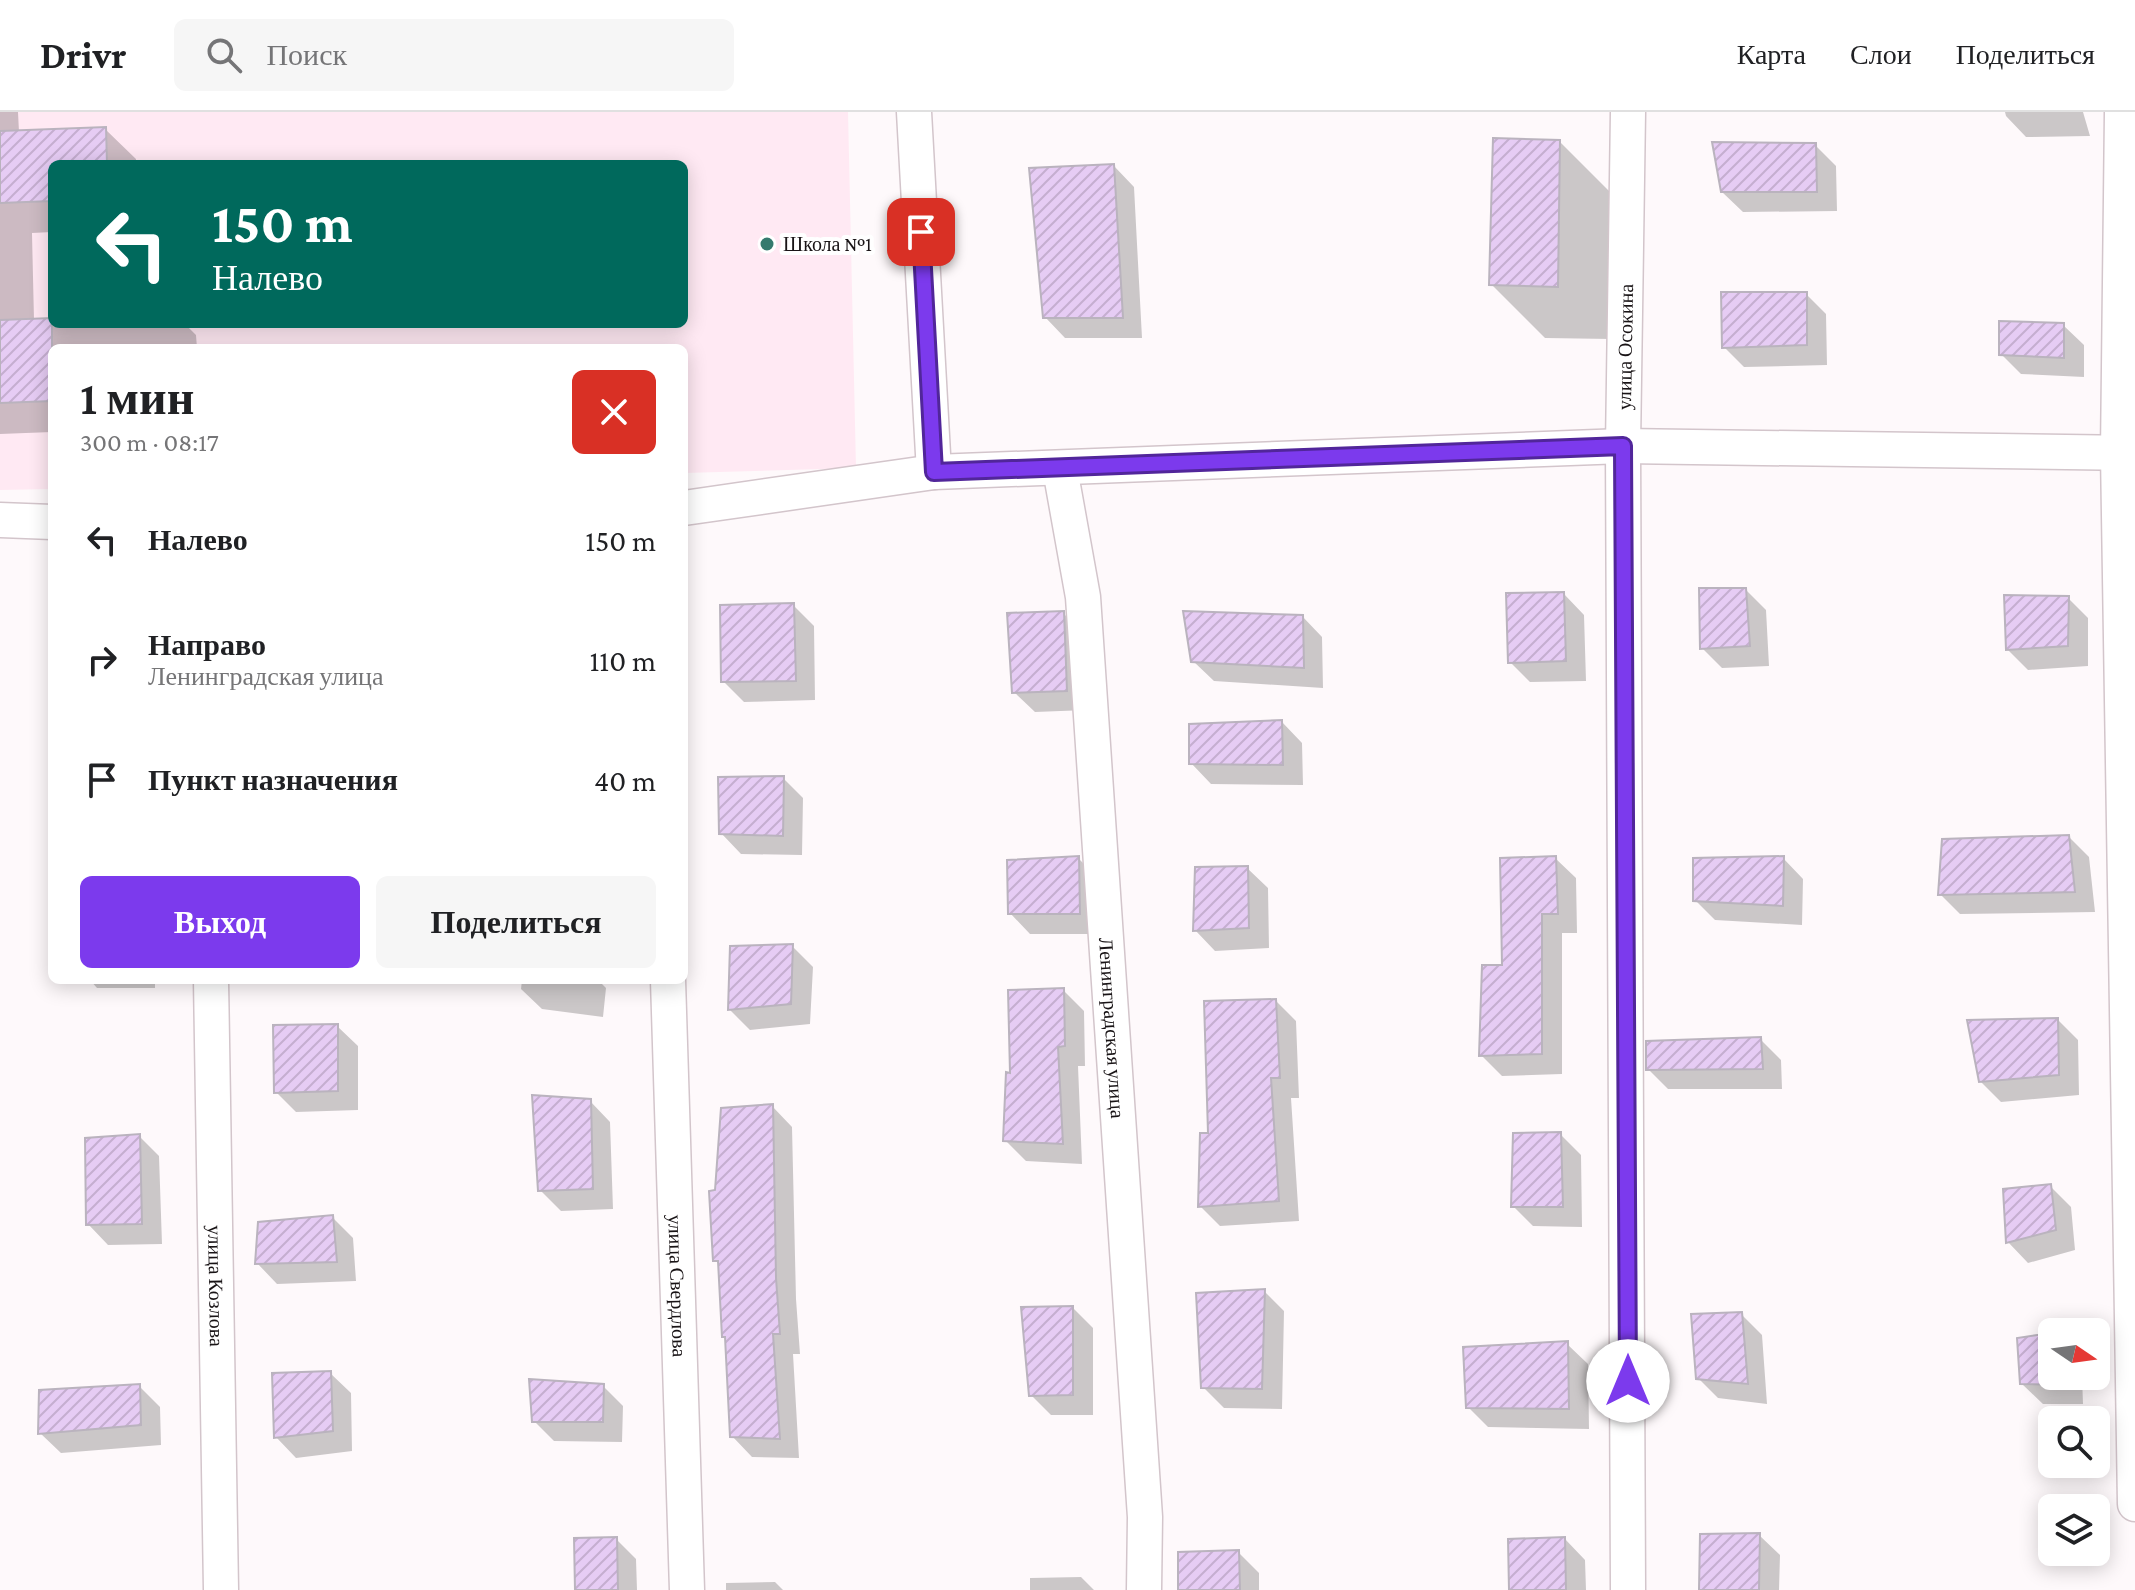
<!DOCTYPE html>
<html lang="ru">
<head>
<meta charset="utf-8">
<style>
	:root { --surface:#fff; --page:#f6f6f6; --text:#202124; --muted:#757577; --line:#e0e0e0; --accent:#7c3aed }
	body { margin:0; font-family:"Crimson Pro",serif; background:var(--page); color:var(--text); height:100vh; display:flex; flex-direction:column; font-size:30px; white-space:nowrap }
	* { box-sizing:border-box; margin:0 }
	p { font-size:26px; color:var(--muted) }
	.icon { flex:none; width:44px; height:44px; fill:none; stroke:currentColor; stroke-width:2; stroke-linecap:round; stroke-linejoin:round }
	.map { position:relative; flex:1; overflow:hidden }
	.side { position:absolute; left:48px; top:232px; width:640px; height:640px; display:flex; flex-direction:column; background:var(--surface); border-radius:12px; box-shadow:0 4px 20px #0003 }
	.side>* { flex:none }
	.guide { position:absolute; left:48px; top:48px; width:640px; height:168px; border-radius:12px; box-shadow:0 4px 20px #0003; background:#00695c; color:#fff; overflow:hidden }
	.needle { width:52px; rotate:103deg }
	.fabs { position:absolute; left:2038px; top:1206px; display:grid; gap:16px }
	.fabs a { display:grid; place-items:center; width:72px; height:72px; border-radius:12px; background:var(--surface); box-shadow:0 4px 20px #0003; font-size:40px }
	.pin { position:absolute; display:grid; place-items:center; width:68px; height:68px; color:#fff; margin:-34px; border-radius:16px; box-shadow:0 4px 12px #0006 }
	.me { position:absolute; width:88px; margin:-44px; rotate:0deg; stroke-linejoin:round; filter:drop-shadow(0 0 6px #0008) }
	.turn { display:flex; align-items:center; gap:28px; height:168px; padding:0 32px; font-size:36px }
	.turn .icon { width:104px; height:104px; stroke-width:2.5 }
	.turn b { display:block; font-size:56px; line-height:68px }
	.round { display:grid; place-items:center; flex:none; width:84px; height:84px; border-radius:12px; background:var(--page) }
	.headline { display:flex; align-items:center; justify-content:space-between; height:136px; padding:0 32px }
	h1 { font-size:48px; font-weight:600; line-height:60px }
	.action { display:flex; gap:16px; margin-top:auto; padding:16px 32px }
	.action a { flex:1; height:92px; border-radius:12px; background:var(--accent); color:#fff; font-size:32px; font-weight:600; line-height:92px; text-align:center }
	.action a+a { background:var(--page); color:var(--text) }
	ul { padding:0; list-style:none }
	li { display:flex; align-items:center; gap:24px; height:120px; padding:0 32px }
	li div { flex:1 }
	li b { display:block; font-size:30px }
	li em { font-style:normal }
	header { display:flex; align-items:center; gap:48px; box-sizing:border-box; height:112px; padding:0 40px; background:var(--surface); border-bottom:2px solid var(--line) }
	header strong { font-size:38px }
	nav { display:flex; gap:44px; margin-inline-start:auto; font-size:28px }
	.search { width:560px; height:72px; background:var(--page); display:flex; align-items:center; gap:20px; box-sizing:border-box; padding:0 28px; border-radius:12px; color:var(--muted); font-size:30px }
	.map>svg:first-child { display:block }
</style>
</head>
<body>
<header>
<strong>Drivr</strong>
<div class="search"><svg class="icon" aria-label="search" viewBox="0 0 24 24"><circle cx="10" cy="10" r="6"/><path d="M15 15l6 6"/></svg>Поиск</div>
<nav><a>Карта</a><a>Слои</a><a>Поделиться</a></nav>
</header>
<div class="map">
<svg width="2135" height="1478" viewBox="0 0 2135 1478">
	<defs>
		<pattern id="building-hatch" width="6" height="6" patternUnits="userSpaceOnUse" patternTransform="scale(2)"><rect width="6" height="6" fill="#e6ccf4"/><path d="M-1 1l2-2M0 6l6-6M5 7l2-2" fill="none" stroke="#c5aed0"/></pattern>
	</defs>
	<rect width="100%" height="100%" fill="#fef9fb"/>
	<!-- built -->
	<path fill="#ffe9f3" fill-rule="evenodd" d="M 0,0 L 848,0 L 856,356 L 684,361 L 684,236 L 52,236 L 52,377 L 0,378 ZM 52,52 L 684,52 L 684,212 L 52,212 Z"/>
	<!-- shadow -->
	<path fill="#0003" d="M 0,0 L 18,0 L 19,20 L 105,17 L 136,47 L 136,52 L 52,52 L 52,120 L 32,121 L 34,208 L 52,208 L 52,212 L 185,212 L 196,223 L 197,236 L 52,236 L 52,320 L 0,322 Z
		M 2005,0 L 2083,0 L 2090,24 L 2026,25 L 2006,4 Z
		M 1560,30 L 1613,83 L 1611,227 L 1545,226 L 1491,172 Z
		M 1815,33 L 1836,54 L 1837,99 L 1743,100 L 1722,80 Z
		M 1114,54 L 1134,75 L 1142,226 L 1065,226 L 1045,205 Z
		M 1806,182 L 1826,202 L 1827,253 L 1744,255 L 1724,235 Z
		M 2063,213 L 2084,233 L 2084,265 L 2021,262 L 2001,242 Z
		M 1746,478 L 1766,498 L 1769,554 L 1722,556 L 1702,536 Z
		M 1564,482 L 1584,503 L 1586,569 L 1530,570 L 1510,550 Z
		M 2068,486 L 2088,506 L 2088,554 L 2028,558 L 2008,538 Z
		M 793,493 L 814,514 L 815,588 L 744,590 L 723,569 Z
		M 1063,501 L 1084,522 L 1087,598 L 1035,600 L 1014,580 Z
		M 1302,504 L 1322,525 L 1323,576 L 1214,569 L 1193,549 Z
		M 1282,610 L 1302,631 L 1303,673 L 1211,672 L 1191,651 Z
		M 783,666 L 803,686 L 802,743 L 741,742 L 721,721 Z
		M 2069,725 L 2089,745 L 2095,800 L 1960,802 L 1940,782 Z
		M 1078,746 L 1098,766 L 1099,822 L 1030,822 L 1010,801 Z
		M 1555,746 L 1576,766 L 1577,821 L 1562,821 L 1562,962 L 1502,964 L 1481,943 L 1504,855 Z
		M 1783,746 L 1803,767 L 1802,813 L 1715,808 L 1695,788 Z
		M 1247,756 L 1268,776 L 1269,836 L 1215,839 L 1195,818 Z
		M 792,834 L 813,855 L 810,912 L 750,918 L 730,898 Z
		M 90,868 L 155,868 L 155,876 L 97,876 Z
		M 522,868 L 598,868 L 606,876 L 603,905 L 542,897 L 521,877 Z
		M 1063,878 L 1084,899 L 1085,954 L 1078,954 L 1082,1052 L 1026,1049 L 1005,1028 L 1012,963 Z
		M 1276,889 L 1296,909 L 1299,986 L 1291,986 L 1299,1109 L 1220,1114 L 1200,1094 L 1210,1023 Z
		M 2058,908 L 2078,928 L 2079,983 L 2001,990 L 1981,970 Z
		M 337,914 L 358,934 L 358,998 L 296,1000 L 276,980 Z
		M 1760,927 L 1781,948 L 1782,977 L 1668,977 L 1648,957 Z
		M 590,989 L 610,1010 L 613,1097 L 561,1099 L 540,1078 Z
		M 772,994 L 792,1015 L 796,1187 L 800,1242 L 793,1242 L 799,1346 L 752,1345 L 732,1324 L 727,1227 L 724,1224 L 720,1153 L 715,1148 L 717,1080 Z
		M 1560,1022 L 1581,1043 L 1582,1115 L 1533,1114 L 1513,1094 Z
		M 139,1024 L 159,1044 L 162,1132 L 108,1133 L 88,1112 Z
		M 2050,1074 L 2071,1095 L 2075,1138 L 2028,1151 L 2008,1130 Z
		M 332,1105 L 353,1126 L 356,1169 L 277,1172 L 257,1151 Z
		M 1264,1179 L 1284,1199 L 1282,1297 L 1224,1296 L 1203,1275 Z
		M 1073,1196 L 1093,1216 L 1093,1303 L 1051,1303 L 1031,1283 Z
		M 1741,1202 L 1762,1223 L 1767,1292 L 1718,1286 L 1698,1266 Z
		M 2052,1223 L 2052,1264 L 2082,1264 L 2083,1292 L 2043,1292 L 2022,1272 Z
		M 1567,1232 L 1588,1252 L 1589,1317 L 1488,1315 L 1468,1295 Z
		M 330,1261 L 351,1281 L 352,1339 L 296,1346 L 276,1325 Z
		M 139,1274 L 160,1295 L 161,1333 L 61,1341 L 40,1321 Z
		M 603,1274 L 623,1294 L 622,1330 L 554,1329 L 534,1309 Z
		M 1759,1423 L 1780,1443 L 1779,1478 L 1701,1478 Z
		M 616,1427 L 636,1447 L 637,1478 L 577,1478 Z
		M 1565,1427 L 1585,1448 L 1586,1478 L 1511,1478 Z
		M 1238,1440 L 1259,1461 L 1259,1478 L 1180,1478 Z
		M 1081,1465 L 1094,1478 L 1030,1478 L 1030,1466 Z
		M 775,1470 L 783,1478 L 726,1478 L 726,1471 Z"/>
	<!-- building -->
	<path fill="url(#building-hatch)" stroke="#bab3be" stroke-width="2" d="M 106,15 L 107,52 L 52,52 L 52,89 L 0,91 L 0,19 Z
		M 1493,26 L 1560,28 L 1558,175 L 1489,173 Z
		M 1712,30 L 1816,31 L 1817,80 L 1721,80 Z
		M 1114,52 L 1123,206 L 1043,206 L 1029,56 Z
		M 1721,180 L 1807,180 L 1807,233 L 1722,236 Z
		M 52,206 L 52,289 L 0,291 L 0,208 Z
		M 1999,209 L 2064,211 L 2064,246 L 1999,243 Z
		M 1699,476 L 1746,476 L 1750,534 L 1700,537 Z
		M 1564,480 L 1566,549 L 1508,551 L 1506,481 Z
		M 2004,483 L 2069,484 L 2068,534 L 2006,538 Z
		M 794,491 L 796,569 L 721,570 L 720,493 Z
		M 1064,499 L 1067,579 L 1012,581 L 1007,501 Z
		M 1183,499 L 1303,503 L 1304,556 L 1191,550 Z
		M 1282,608 L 1283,653 L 1189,652 L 1189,612 Z
		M 784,664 L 783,724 L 719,722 L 718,665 Z
		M 2069,723 L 2075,780 L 1938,783 L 1942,727 Z
		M 1079,744 L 1080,802 L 1008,802 L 1007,748 Z
		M 1556,744 L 1558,802 L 1542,802 L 1542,942 L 1479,944 L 1482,853 L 1502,853 L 1500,746 Z
		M 1784,744 L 1783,794 L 1693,789 L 1693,746 Z
		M 1248,754 L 1249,816 L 1193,819 L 1195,755 Z
		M 793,832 L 791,892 L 728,898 L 730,834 Z
		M 1064,876 L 1065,934 L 1058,935 L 1063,1032 L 1003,1029 L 1006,960 L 1010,961 L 1008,878 Z
		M 1276,887 L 1280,966 L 1271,966 L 1279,1089 L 1198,1095 L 1200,1021 L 1208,1021 L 1204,889 Z
		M 2058,906 L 2059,963 L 1979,970 L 1967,908 Z
		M 338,912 L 338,979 L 274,981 L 273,913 Z
		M 1761,925 L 1763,957 L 1646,958 L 1646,929 Z
		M 532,983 L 591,987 L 593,1077 L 538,1079 Z
		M 773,992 L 776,1166 L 780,1222 L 773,1222 L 780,1327 L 730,1325 L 725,1225 L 722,1225 L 718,1149 L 713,1149 L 709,1079 L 715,1078 L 721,996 Z
		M 1561,1020 L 1563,1095 L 1511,1095 L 1513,1021 Z
		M 140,1022 L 142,1112 L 86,1113 L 85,1026 Z
		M 2051,1072 L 2056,1118 L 2006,1131 L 2003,1077 Z
		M 333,1103 L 337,1150 L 255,1152 L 258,1110 Z
		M 1265,1177 L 1262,1277 L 1201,1276 L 1196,1181 Z
		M 1073,1194 L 1073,1283 L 1029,1284 L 1021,1195 Z
		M 1742,1200 L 1748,1272 L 1696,1267 L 1691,1202 Z
		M 2052,1221 L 2052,1264 L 2063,1264 L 2064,1273 L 2020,1272 L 2017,1226 Z
		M 1568,1229 L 1569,1297 L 1466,1296 L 1463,1235 Z
		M 331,1259 L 333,1319 L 274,1326 L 272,1261 Z
		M 529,1267 L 604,1272 L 603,1310 L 532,1310 Z
		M 140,1272 L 141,1313 L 38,1322 L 39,1278 Z
		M 1760,1421 L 1759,1478 L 1699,1478 L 1700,1422 Z
		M 617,1425 L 618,1478 L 575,1478 L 574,1426 Z
		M 1565,1425 L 1566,1478 L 1509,1478 L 1508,1427 Z
		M 1239,1438 L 1240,1478 L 1178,1478 L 1178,1440 Z"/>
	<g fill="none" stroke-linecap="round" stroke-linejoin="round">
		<!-- minor casing -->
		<g stroke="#d3c5cb" stroke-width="37">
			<g id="minor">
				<path d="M 914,0 L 934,360"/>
				<path d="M 1628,0 L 1623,334 L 1628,1478"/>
				<path d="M 2122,0 L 2118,341 L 2135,1392"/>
				<path id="s1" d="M 1060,357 L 1083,485 L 1145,1405 L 1144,1478"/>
				<path d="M 684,396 L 934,360 L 1623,334 L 2135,341"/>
				<path d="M 0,408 L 52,410"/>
				<path id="s2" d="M 211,868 L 221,1478"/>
				<path id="s3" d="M 668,868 L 687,1478"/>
			</g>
		</g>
		<!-- minor -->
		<use href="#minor" stroke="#fff" stroke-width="34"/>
	</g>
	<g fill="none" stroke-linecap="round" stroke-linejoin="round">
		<!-- route casing -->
		<g stroke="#51269a" stroke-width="20">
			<path id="route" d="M 921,120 L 934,360 L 1623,334 L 1628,1269"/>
		</g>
		<!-- route -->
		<use href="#route" stroke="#7c3aed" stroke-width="14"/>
	</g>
	<!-- markers -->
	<circle fill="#357a6e" stroke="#fff" stroke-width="3" cx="767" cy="132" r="8"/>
	<g text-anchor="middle" stroke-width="8" stroke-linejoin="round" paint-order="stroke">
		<!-- poi labels -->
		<g font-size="20" fill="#191416" stroke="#fff" text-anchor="start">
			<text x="783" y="139">Школа №1</text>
		</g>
		<!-- street labels -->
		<g font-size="20" fill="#191416" stroke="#fff">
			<text transform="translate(1625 235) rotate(-89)" y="7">улица Осокина</text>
			<text dy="7" stroke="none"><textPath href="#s1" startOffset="562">Ленинградская улица</textPath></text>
			<text dy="7" stroke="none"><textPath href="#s2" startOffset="306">улица Козлова</textPath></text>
			<text dy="7" stroke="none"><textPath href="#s3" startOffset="306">улица Свердлова</textPath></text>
		</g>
	</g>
</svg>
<div class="fabs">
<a><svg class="needle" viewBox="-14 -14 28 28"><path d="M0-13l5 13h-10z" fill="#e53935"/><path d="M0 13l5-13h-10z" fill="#757577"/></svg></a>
<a><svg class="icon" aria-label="search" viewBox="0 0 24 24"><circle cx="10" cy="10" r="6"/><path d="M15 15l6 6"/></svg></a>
<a><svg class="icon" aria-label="layers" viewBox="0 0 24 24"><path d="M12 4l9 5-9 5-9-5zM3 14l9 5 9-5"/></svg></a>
</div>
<div class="pin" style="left:921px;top:120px;background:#d93025"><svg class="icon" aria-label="arrive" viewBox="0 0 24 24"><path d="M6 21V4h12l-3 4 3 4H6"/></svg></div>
<svg class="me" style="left:1628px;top:1269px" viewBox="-20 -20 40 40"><circle r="19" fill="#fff"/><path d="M0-13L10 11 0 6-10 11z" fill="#7c3aed"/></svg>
<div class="guide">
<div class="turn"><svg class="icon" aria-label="left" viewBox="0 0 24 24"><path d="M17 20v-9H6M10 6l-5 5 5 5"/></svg><div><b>150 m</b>Налево</div></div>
</div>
<section class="side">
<div class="headline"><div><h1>1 мин</h1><p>300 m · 08:17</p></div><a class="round" style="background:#d93025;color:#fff"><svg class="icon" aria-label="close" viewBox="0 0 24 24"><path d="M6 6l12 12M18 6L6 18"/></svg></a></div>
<ul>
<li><svg class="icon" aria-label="left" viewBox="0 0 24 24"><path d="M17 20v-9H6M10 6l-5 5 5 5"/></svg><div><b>Налево</b></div><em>150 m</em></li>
<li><svg class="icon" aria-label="right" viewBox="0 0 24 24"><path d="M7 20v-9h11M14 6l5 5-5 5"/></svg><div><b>Направо</b><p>Ленинградская улица</p></div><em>110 m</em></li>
<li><svg class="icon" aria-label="arrive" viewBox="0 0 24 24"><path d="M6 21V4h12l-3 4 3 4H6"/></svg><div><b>Пункт назначения</b></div><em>40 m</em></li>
</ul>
<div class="action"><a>Выход</a><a>Поделиться</a></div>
</section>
</div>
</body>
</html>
